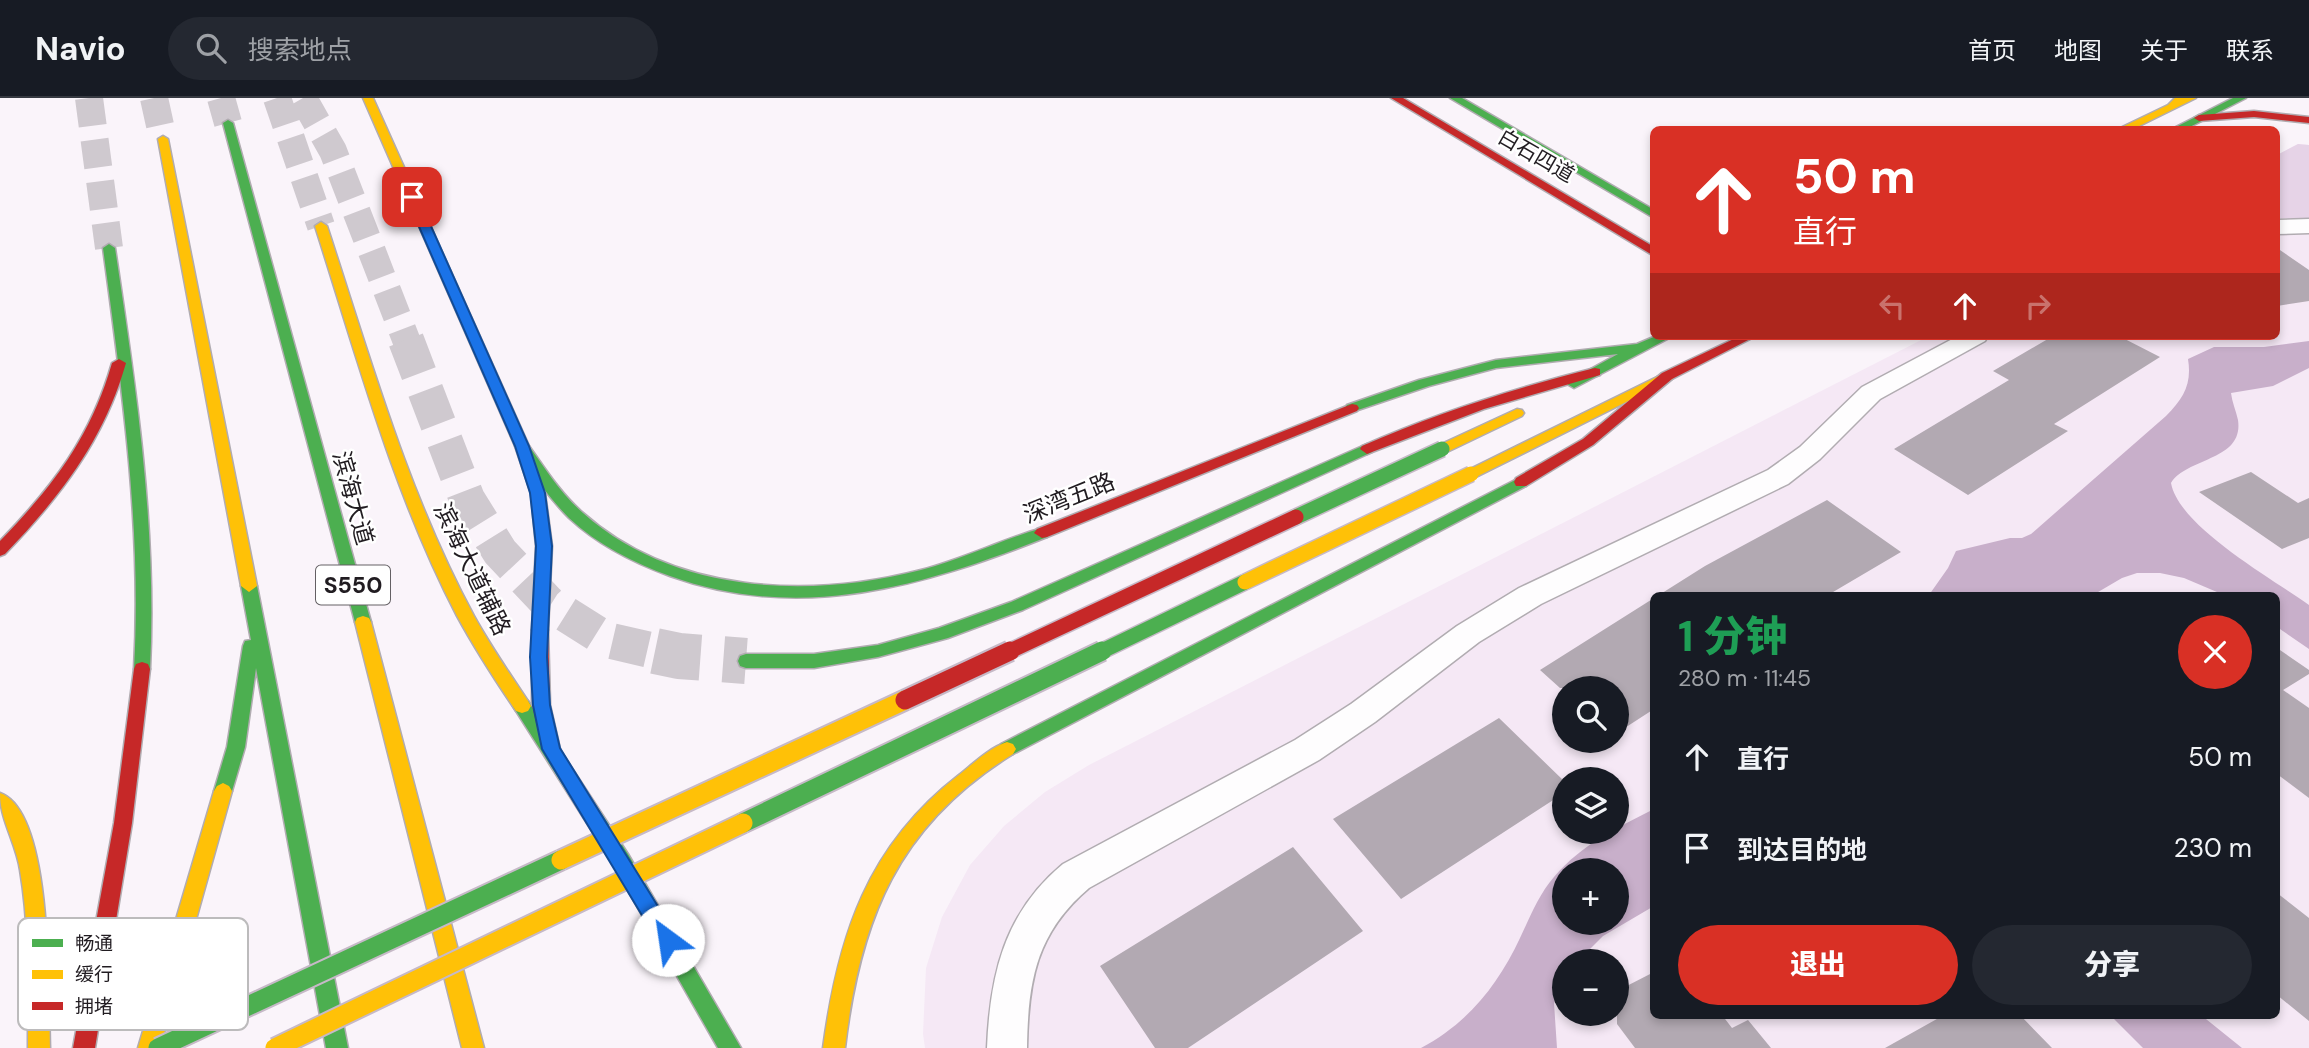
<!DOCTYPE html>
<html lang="zh">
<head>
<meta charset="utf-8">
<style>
	:root { --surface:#171b24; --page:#242831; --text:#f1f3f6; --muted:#9ea1a6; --line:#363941; --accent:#d93025 }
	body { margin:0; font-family:"DM Sans","Noto Sans SC",sans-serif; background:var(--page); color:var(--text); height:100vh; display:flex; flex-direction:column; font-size:26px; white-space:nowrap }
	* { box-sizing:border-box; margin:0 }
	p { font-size:23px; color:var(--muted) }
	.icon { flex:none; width:38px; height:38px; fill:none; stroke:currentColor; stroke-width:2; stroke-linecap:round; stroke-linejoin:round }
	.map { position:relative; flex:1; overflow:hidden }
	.side { position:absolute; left:1650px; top:494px; width:630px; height:427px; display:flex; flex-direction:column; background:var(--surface); border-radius:10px; box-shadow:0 4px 10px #0003 }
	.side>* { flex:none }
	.top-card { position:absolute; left:1650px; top:28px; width:630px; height:214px; border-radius:10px; box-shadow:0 4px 10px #0003; background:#d93025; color:#fff; overflow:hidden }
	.fabs { position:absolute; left:1552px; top:578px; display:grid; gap:14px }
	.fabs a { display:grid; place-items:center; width:77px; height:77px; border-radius:50%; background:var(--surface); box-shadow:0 4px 10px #0003; font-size:35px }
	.pin { position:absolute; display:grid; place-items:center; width:60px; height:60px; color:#fff; margin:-30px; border-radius:14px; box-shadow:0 4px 10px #0006 }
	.me { position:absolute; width:77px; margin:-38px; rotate:329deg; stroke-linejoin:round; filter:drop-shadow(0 0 5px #0008) }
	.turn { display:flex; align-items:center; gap:24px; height:147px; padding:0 28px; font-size:32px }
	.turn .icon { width:91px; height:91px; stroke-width:2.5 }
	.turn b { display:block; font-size:49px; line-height:60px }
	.lanes { display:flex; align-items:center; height:66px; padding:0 28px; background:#0003; justify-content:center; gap:35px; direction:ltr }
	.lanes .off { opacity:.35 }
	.round { display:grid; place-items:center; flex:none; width:74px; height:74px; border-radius:37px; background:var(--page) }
	.headline { display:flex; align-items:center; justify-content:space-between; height:119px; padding:0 28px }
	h1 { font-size:42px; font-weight:800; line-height:52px; color:#1e9e55 }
	.primary-button { display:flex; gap:14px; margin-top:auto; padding:14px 28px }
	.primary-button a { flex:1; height:80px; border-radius:42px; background:var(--accent); color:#fff; font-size:28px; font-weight:800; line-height:80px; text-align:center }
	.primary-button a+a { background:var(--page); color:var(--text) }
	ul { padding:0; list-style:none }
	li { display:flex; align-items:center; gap:21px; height:91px; padding:0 28px }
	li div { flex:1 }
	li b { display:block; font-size:26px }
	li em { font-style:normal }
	header { display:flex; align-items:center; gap:42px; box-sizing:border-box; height:98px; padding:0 35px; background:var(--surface); border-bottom:2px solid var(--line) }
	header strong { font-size:33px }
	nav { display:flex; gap:38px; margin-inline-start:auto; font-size:24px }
	.search { width:490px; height:63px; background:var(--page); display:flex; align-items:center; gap:18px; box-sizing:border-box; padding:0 24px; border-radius:38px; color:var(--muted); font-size:26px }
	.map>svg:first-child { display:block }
</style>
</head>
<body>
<header>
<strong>Navio</strong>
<div class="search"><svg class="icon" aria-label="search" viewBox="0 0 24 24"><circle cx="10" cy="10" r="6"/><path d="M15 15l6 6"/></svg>搜索地点</div>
<nav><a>首页</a><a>地图</a><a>关于</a><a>联系</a></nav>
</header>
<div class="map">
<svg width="2309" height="950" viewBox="0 0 2309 950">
	<rect width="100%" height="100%" fill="#faf4fa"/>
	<!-- built -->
	<path fill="#f5e8f5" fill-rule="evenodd" d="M 2298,46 L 2309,47 L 2309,950 L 925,950 L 923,936 L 926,870 L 942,819 L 970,767 L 1004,728 L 1045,694 L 1089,667 L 1929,238 L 2277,238 L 2277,57 ZM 1654,497 L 2277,497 L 2277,917 L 1654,917 ZM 1564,590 L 1617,590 L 1617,642 L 1564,642 ZM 1564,681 L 1617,681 L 1617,733 L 1564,733 ZM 1564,772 L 1617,772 L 1617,824 L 1564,824 ZM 1564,863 L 1617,863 L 1617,915 L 1564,915 Z"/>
	<!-- green -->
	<path fill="#e6d3e7" d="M 2298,46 L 2309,47 L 2309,121 L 2277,120 L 2277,57 Z"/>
	<!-- water -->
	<path fill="#c8afca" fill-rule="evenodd" d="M 2309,243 L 2309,270 L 2273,288 L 2231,295 C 2232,304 2236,313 2238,322 C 2244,363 2188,359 2171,385 C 2179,429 2273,481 2309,507 L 2309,551 L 2277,529 L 2277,497 L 2224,497 L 2184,480 L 2160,475 L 2137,475 L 2122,480 L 2093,497 L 1929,497 L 1948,470 L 1956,453 L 2010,440 L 2022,440 L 2031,436 L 2166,318 C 2184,300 2192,286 2188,261 L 2214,249 L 2264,249 Z
		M 1654,711 L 1654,808 L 1603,838 L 1578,863 L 1564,863 L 1564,882 L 1554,905 L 1557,950 L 1421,950 C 1468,925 1498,887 1520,840 C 1530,819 1539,796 1554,779 C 1582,746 1617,730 1654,711 ZM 1564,772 L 1617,772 L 1617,824 L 1564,824 Z
		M 2110,917 L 2201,917 L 2242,950 L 2143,950 Z"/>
	<!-- building -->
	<path fill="#b2a9b2" d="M 2277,150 L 2309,172 L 2309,203 L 2277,208 Z
		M 2053,238 L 2119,238 L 2160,259 L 2054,326 L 2068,333 L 1968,397 L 1894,351 L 2009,282 L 1993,273 Z
		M 2251,374 L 2298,405 L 2309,400 L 2309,440 L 2282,451 L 2199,394 Z
		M 1827,402 L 1901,454 L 1828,497 L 1659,497 L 1705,468 Z
		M 1654,500 L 1654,611 L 1617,635 L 1617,590 L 1560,590 L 1540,572 Z
		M 2277,550 L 2309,572 L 2309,576 L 2283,592 L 2309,610 L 2309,700 L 2277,676 Z
		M 1499,620 L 1564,683 L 1564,695 L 1401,801 L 1333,721 Z
		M 1293,749 L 1363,833 L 1188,950 L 1155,950 L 1100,868 Z
		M 2277,795 L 2309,820 L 2309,923 L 2277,897 Z
		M 1654,874 L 1654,917 L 1722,917 L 1732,930 L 1748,922 L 1771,950 L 1635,950 L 1617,926 L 1617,893 Z
		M 1944,917 L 2020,917 L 2052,950 L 1885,950 Z"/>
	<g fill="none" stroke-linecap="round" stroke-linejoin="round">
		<!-- primary-tunnel-far2 -->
		<path stroke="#cfc9cf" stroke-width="28" stroke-dasharray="28 14" stroke-linecap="butt" d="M 89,0 L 109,150
			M 277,0 L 321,128
			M 303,0 L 333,53 L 407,244"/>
		<!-- primary-tunnel-far1 -->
		<path stroke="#cfc9cf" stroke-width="36" stroke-dasharray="36 18" stroke-linecap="butt" d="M 406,242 L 467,401 L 500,454 L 548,505 L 607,542 L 663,555"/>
		<!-- primary-tunnel -->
		<path stroke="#cfc9cf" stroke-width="46" stroke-dasharray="46 23" stroke-linecap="butt" d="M 655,553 L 679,558 L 746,563"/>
		<!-- highway-tunnel -->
		<path stroke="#cfc9cf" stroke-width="28" stroke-dasharray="28 14" stroke-linecap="butt" d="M 154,0 L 163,41
			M 221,0 L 228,25"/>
		<!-- street casing -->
		<g stroke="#b1acb1" stroke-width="3">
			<path id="street" d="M 2309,121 L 2309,135 L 2277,136 L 2277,122 Z
				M 1958,238 L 1988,238 L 1985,243 L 1880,301 L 1820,361 L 1788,386 L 1541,506 L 1479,544 L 1375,624 L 1319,662 L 1089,790 C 1036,835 1028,883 1027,950 L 987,950 C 990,877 1004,815 1063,766 L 1295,642 L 1351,606 L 1457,528 L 1519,490 L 1768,372 L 1800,349 L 1862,289 Z"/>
		</g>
		<!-- fast casing -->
		<g stroke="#b1acb1" stroke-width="3">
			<path id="fast" d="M 1450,0 L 1462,0 L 1654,112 L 1654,120 Z
				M 2233,0 L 2246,0 L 2184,32 L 2170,32 Z
				M 228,22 L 233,25 L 371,524 L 369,528 L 357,528 L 355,524 L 223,25 Z
				M 109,146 L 115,150 C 136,290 157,429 150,571 L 148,576 L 136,576 L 134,571 C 142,429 122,291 103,150 Z
				M 1656,238 L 1673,238 L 1574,290 L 1567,286 L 1569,283 L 1618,256 L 1496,270 L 1429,288 L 1352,314 L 1345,310 L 1347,307 L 1419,282 L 1496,262 L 1637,246 Z
				M 522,343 L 527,345 C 544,369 560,395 583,415 C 674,496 809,501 921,472 C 963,461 1001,442 1042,430 L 1050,435 L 1047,439 C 924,488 801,525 670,478 C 634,465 598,447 569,420 C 548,399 531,373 515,348 Z
				M 1367,346 L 1374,351 L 1372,354 L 1023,512 L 948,540 L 878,559 L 814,570 L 746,570 L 740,568 L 738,563 L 740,558 L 746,556 L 814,556 L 878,547 L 939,530 L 1011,504 Z
				M 1521,379 L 1528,384 L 1526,388 L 1013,656 L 1007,658 L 1001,656 L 998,651 L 1001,646 Z
				M 249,482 L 257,488 L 348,950 L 326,950 L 256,570 L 245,649 L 232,693 L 229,698 L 223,701 L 217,698 L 214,693 L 227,649 L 243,548 L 245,543 L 251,542 L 241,488 Z
				M 522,601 L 528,603 L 628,756 L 741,950 L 718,950 L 614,768 L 516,613 L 513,608 L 516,603 Z"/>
		</g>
		<!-- slow casing -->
		<g stroke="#b1acb1" stroke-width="3">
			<path id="slow" d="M 363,0 L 373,0 L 529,348 L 545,395 L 552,448 L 548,532 L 546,536 L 534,536 L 532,532 L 536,448 L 531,395 L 515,348 Z
				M 2175,0 L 2196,0 L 2131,32 L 2116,32 L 2168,7 Z
				M 163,38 L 168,41 L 257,488 L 249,494 L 241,488 L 158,41 Z
				M 321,124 L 327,128 C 370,259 408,396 474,518 C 490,547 509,575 528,603 L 531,608 L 528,613 L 522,615 L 516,613 C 495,582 475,551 457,518 C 393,395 357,259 315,128 Z
				M 1667,274 L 1674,278 L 1672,281 L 1476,379 L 1466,379 L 1464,376 L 1466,373 Z
				M 1517,311 L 1522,312 L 1524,315 L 1522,318 L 1447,354 L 1442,356 L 1435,351 L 1437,348 Z
				M 363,518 L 369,520 L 371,524 L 484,950 L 462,950 L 355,524 L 357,520 Z
				M 1007,644 L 1013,646 L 1016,651 L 1013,656 C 898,727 860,821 845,950 L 823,950 C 838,838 867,748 959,677 C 974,665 989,650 1007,644 Z
				M 223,685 L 229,688 L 232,693 L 160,950 L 138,950 L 214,693 L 217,688 Z
				M 0,695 C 54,714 48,900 50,950 L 28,950 C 28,891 30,831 20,772 C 16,745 0,722 0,695 Z"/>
		</g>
		<!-- jam casing -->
		<g stroke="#b1acb1" stroke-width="3">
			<path id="jam" d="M 1391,0 L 1403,0 L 1654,149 L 1654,158 Z
				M 2254,13 L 2309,19 L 2309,25 L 2254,19 L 2199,23 L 2194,20 L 2199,17 Z
				M 1740,238 L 1756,238 L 1672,281 L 1593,347 L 1526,388 L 1516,388 L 1514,384 L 1516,380 L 1583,341 L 1662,275 Z
				M 119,261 L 126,265 C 104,342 60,399 5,456 L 0,458 L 0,443 C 53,388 91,339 112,265 Z
				M 1595,270 L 1600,271 L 1600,277 L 1484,311 L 1372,354 L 1367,356 L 1360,351 L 1362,348 C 1437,315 1515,290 1595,270 Z
				M 1352,306 L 1357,307 L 1359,310 L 1357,313 L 1047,439 L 1042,440 L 1034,435 L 1037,431 Z
				M 540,526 L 546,528 L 548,532 L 550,607 L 560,651 L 557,656 L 551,658 L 545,656 L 542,651 L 532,607 L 532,532 L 534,528 Z
				M 142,564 L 148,566 L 150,571 L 132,725 L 95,950 L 73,950 L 114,725 L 134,571 L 136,566 Z"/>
		</g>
		<!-- street -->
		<use href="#street" fill="#fefdfe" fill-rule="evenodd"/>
		<!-- fast -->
		<use href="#fast" fill="#4caf50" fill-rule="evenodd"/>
		<!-- slow -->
		<use href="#slow" fill="#ffc107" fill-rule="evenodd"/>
		<!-- jam -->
		<use href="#jam" fill="#c62828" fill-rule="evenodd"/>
		<!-- fast-bridge-far1 casing -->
		<g stroke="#c6b9c7" stroke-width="18" stroke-linecap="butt">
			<path id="fast-bridge-far1" d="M 1296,419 L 1442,351
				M 1098,555 L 1245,484"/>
		</g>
		<!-- fast-bridge casing -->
		<g stroke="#c6b9c7" stroke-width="23" stroke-linecap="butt">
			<path id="fast-bridge" d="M 743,725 L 1102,553
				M 158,950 L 561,762"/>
		</g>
		<!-- slow-bridge-far1 casing -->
		<g stroke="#c6b9c7" stroke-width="18" stroke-linecap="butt">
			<path id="slow-bridge-far1" d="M 1245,484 L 1471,376"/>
		</g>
		<!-- slow-bridge casing -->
		<g stroke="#c6b9c7" stroke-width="23" stroke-linecap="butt">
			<path id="slow-bridge" d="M 561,762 L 905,602
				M 275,950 L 743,725"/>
		</g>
		<!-- jam-bridge-far1 casing -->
		<g stroke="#c6b9c7" stroke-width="18" stroke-linecap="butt">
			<path id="jam-bridge-far1" d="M 1006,555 L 1296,419"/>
		</g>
		<!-- jam-bridge casing -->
		<g stroke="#c6b9c7" stroke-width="23" stroke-linecap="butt">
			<path id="jam-bridge" d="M 905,602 L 1010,553"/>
		</g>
		<!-- fast-bridge-far1 -->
		<use href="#fast-bridge-far1" stroke="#4caf50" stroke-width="15"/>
		<!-- fast-bridge -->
		<use href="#fast-bridge" stroke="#4caf50" stroke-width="19"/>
		<!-- slow-bridge-far1 -->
		<use href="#slow-bridge-far1" stroke="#ffc107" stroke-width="15"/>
		<!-- slow-bridge -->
		<use href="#slow-bridge" stroke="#ffc107" stroke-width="19"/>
		<!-- jam-bridge-far1 -->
		<use href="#jam-bridge-far1" stroke="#c62828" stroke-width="15"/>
		<!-- jam-bridge -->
		<use href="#jam-bridge" stroke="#c62828" stroke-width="19"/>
	</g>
	<!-- route -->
	<path fill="#1a73e8" stroke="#114b97" stroke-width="2" d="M 412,96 L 418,99 L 529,348 L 545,395 L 552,448 L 547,559 L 550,607 L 560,650 L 675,836 L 678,842 L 675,849 L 668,852 L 661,849 L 542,651 L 533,607 L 530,559 L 536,448 L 530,395 L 515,348 L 406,99 Z"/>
	<g text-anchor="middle" stroke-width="5" stroke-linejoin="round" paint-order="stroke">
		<!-- far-street labels -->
		<g font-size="21" fill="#211c21" stroke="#fff">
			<text transform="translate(1536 58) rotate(30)" y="7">白石四道</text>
		</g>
		<!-- shield labels -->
		<rect fill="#fff" stroke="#646064" stroke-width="2" x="316" y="467.5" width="74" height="39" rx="5"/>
		<g font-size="23" font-weight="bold" fill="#211c21">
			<text x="353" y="495">S550</text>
		</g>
		<!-- street labels -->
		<g font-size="24" fill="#211c21" stroke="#fff">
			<text transform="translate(353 400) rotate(75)" y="8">滨海大道</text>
			<text transform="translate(1069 400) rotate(-22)" y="8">深湾五路</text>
			<text transform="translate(472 471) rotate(64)" y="8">滨海大道辅路</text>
		</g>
	</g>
	<!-- legend -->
	<rect x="18" y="820" width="230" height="112" rx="10" fill="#fff" stroke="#bcbbbc" stroke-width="2"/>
	<rect x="32" y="841" width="31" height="8" fill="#4caf50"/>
	<rect x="32" y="872" width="31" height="9" fill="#ffc107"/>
	<rect x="32" y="904" width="31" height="8" fill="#c62828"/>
	<g font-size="19" fill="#211c21">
		<text x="75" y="852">畅通</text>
		<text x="75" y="883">缓行</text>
		<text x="75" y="915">拥堵</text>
	</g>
</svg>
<div class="fabs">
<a><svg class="icon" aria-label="search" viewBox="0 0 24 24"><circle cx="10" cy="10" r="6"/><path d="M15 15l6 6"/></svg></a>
<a><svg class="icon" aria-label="layers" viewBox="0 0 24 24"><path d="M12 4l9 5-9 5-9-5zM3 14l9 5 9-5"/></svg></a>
<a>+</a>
<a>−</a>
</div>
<div class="pin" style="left:412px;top:99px;background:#d93025"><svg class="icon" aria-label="arrive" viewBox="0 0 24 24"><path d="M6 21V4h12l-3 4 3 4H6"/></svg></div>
<svg class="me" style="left:668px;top:842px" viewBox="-20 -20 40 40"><circle r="19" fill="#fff"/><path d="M0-13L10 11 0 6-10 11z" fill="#1a73e8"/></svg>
<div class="top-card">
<div class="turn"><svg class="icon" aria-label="ahead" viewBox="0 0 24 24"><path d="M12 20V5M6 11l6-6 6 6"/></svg><div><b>50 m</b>直行</div></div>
<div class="lanes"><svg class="icon off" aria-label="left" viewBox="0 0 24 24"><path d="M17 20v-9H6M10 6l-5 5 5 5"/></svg><svg class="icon" aria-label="ahead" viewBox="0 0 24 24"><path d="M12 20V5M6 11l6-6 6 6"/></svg><svg class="icon off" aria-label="right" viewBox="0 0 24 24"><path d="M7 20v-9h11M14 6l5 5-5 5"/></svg></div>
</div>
<section class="side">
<div class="headline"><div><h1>1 分钟</h1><p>280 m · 11:45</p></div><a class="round" style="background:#d93025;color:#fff"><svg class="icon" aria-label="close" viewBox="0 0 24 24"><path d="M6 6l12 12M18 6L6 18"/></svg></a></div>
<ul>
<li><svg class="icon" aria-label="ahead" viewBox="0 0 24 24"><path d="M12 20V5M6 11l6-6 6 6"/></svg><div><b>直行</b></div><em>50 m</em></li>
<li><svg class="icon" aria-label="arrive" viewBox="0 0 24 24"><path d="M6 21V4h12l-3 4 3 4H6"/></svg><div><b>到达目的地</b></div><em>230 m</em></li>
</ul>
<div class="primary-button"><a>退出</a><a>分享</a></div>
</section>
</div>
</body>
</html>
